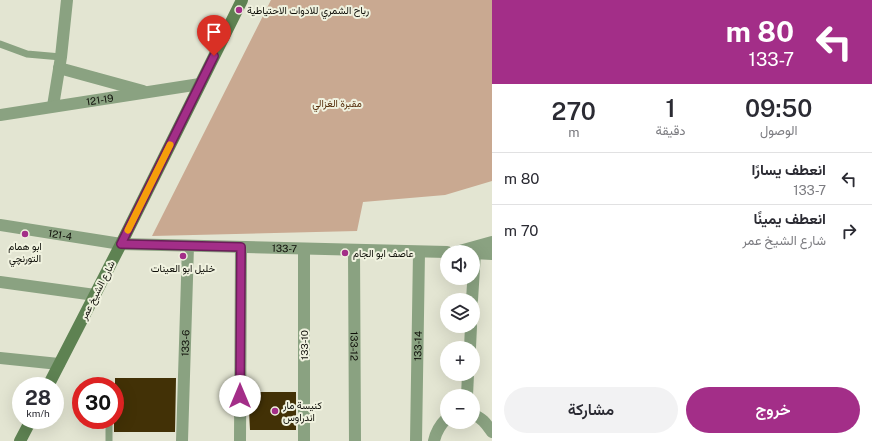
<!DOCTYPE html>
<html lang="ar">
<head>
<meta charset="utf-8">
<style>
	:root { --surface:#fff; --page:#f2f2f3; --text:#2b2b33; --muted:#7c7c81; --line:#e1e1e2; --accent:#a32e88 }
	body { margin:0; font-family:"Public Sans",Vazirmatn,sans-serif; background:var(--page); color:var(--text); direction:rtl; height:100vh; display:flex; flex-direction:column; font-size:15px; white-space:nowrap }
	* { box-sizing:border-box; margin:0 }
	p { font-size:13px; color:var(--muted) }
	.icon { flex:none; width:22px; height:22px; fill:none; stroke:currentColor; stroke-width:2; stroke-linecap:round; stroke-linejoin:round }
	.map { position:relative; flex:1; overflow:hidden; direction:ltr }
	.sheet { display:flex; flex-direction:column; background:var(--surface); width:380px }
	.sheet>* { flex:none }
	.hud { background:#a32e88; color:#fff; overflow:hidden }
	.tools { position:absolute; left:440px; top:245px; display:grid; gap:8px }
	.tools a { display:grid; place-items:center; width:40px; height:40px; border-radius:50%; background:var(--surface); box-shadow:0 4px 16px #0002; font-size:20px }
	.speed { position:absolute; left:12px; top:377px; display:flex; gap:8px; font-size:20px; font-weight:700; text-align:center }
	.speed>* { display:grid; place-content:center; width:52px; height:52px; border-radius:50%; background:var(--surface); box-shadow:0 4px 16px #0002; line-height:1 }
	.speed small { font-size:10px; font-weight:400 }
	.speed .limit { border:6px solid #d22; background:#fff; color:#111 }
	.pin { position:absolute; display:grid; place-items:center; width:34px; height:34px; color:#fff; margin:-41px -17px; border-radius:50% 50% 50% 0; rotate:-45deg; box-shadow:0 0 4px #0007 }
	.pin .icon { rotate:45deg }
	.me { position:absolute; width:44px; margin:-22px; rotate:0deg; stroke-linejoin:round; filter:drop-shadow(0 0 3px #0008) }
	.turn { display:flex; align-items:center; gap:14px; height:84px; padding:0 12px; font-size:18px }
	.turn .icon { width:52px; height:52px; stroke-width:2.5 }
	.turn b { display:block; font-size:28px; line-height:34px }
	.eta { display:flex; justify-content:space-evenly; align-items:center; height:68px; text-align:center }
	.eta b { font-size:24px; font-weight:600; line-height:28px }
	.primary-button { display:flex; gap:8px; margin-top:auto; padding:8px 12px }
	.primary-button a { flex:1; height:46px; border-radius:24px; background:var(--accent); color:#fff; font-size:16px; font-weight:600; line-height:46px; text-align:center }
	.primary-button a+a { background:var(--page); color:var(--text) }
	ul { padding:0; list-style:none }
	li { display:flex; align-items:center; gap:12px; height:52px; padding:0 12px; border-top:1px solid var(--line) }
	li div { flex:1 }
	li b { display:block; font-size:15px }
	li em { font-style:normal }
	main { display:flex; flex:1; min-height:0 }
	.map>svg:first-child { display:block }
</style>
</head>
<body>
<main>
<section class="sheet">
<div class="hud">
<div class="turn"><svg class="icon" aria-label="left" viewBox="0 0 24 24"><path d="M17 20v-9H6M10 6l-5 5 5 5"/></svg><div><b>80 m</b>133-7</div></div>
</div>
<div class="eta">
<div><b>09:50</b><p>الوصول</p></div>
<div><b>1</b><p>دقيقة</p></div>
<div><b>270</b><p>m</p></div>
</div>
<ul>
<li><svg class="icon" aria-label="left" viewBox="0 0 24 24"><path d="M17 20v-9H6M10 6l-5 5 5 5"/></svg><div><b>انعطف يسارًا</b><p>133-7</p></div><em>80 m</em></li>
<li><svg class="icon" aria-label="right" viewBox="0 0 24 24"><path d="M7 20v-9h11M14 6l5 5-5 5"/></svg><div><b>انعطف يمينًا</b><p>شارع الشيخ عمر</p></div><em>70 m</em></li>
</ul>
<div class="primary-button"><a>خروج</a><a>مشاركة</a></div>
</section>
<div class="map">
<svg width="492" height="441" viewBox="0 0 492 441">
	<rect width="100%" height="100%" fill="#e3e5d2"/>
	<!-- green -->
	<path fill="#c9a991" d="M 271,0 L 492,0 L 492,181 L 445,195 L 363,202 L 357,231 L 152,236 Z"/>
	<!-- building -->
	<path fill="#423106" d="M 115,378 L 176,378 L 175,432 L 114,432 L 114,420 L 115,420 Z
		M 248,392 L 296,392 L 296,430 L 250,430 Z"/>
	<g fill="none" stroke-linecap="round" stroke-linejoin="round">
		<!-- lane -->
		<path stroke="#8aa281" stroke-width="7" d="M 0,44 L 27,54 L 61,57
			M 109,420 L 109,441"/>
		<!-- street -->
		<g stroke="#8aa281" stroke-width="12">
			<path d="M 59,68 L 143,91"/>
			<path d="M 53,106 L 61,57 L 67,0"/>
			<path id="s1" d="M 0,115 L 200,84"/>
			<path id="s2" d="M 0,225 L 121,244 L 447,252"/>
			<path id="s3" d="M 354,250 L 355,441"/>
			<path d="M 456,252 L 492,242"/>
			<path d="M 473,253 L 492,254"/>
			<path d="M 0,282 L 95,295"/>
			<path d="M 472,300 L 475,253"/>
			<path d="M 470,348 L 471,326"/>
			<path d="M 0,358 L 59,364"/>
			<path d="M 467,396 L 468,374"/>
			<path d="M 473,415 C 482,417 487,425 492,432"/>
			<path id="s4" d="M 182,441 L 188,246"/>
			<path d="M 240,441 L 241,247"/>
			<path d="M 304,441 L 304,249"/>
			<path id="s5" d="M 416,441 L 419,252"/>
			<path d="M 434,441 C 436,431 440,425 447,418"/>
		</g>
		<!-- secondary -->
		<path stroke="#5e8252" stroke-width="12" d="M 48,386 L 121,244 L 242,0
			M 20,441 L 31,420"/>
	</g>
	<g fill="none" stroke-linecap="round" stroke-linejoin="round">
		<!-- route casing -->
		<g stroke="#6a1e58" stroke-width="10">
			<path id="route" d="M 214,56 L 121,244 L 241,247 L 240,396"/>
		</g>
		<!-- route -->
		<use href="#route" stroke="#a32e88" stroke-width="7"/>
		<!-- slow -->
		<path stroke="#f59e0b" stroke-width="7" d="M 128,230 L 170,145"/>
	</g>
	<!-- markers -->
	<g fill="#a32e88" stroke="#f0f2df" stroke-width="1.5">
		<circle cx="239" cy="10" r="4"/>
		<circle cx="25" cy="234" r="4"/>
		<circle cx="345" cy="253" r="4"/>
		<circle cx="183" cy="256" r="4"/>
		<circle cx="275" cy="411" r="4"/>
	</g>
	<g text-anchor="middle" stroke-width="4" stroke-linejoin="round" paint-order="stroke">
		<!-- poi labels -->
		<g font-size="10" fill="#0e0e08" stroke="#f0f2df" text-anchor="start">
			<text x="247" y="14">رباح الشمري للادوات الاحتياطية</text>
			<text x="25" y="250" text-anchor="middle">ابو همام<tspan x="25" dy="12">التورنچي</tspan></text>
			<text x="353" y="257">عاصف ابو الجام</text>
			<text x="183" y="272" text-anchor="middle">خليل ابو العينات</text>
			<text x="283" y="409">كنيسة مار<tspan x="283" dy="12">اندراوس</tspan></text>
		</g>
		<!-- street labels -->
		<g font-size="10" fill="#0e0e08" stroke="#f0f2df">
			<text dy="4" stroke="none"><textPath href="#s1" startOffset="101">121-19</textPath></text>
			<text dy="4" stroke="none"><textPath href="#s2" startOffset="61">121-4</textPath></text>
			<text dy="4" stroke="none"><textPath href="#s2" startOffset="286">133-7</textPath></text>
			<text transform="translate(97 290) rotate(-63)" y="4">شارع الشيخ عمر</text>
			<text dy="4" stroke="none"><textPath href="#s4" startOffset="98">133-6</textPath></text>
			<text transform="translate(304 345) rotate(-90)" y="4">133-10</text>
			<text dy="4" stroke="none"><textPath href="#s3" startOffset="96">133-12</textPath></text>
			<text dy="4" stroke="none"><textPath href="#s5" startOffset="95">133-14</textPath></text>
		</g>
		<!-- park labels -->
		<g font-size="10" fill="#57300e" stroke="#f0f2df">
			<text x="337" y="107">مقبرة الغزالي</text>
		</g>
	</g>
</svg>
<div class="tools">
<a><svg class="icon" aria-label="sound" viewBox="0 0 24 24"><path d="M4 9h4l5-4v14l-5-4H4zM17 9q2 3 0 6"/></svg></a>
<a><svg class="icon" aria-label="layers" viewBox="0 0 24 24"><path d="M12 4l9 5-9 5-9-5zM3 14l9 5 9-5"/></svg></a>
<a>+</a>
<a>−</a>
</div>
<div class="speed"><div>28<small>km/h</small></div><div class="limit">30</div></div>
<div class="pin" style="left:214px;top:56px;background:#d93025"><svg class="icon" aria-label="arrive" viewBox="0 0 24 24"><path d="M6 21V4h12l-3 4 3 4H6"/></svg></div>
<svg class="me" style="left:240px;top:396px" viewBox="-20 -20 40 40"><circle r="19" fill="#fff"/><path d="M0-13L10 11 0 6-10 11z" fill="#a32e88"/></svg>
</div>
</main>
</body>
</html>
